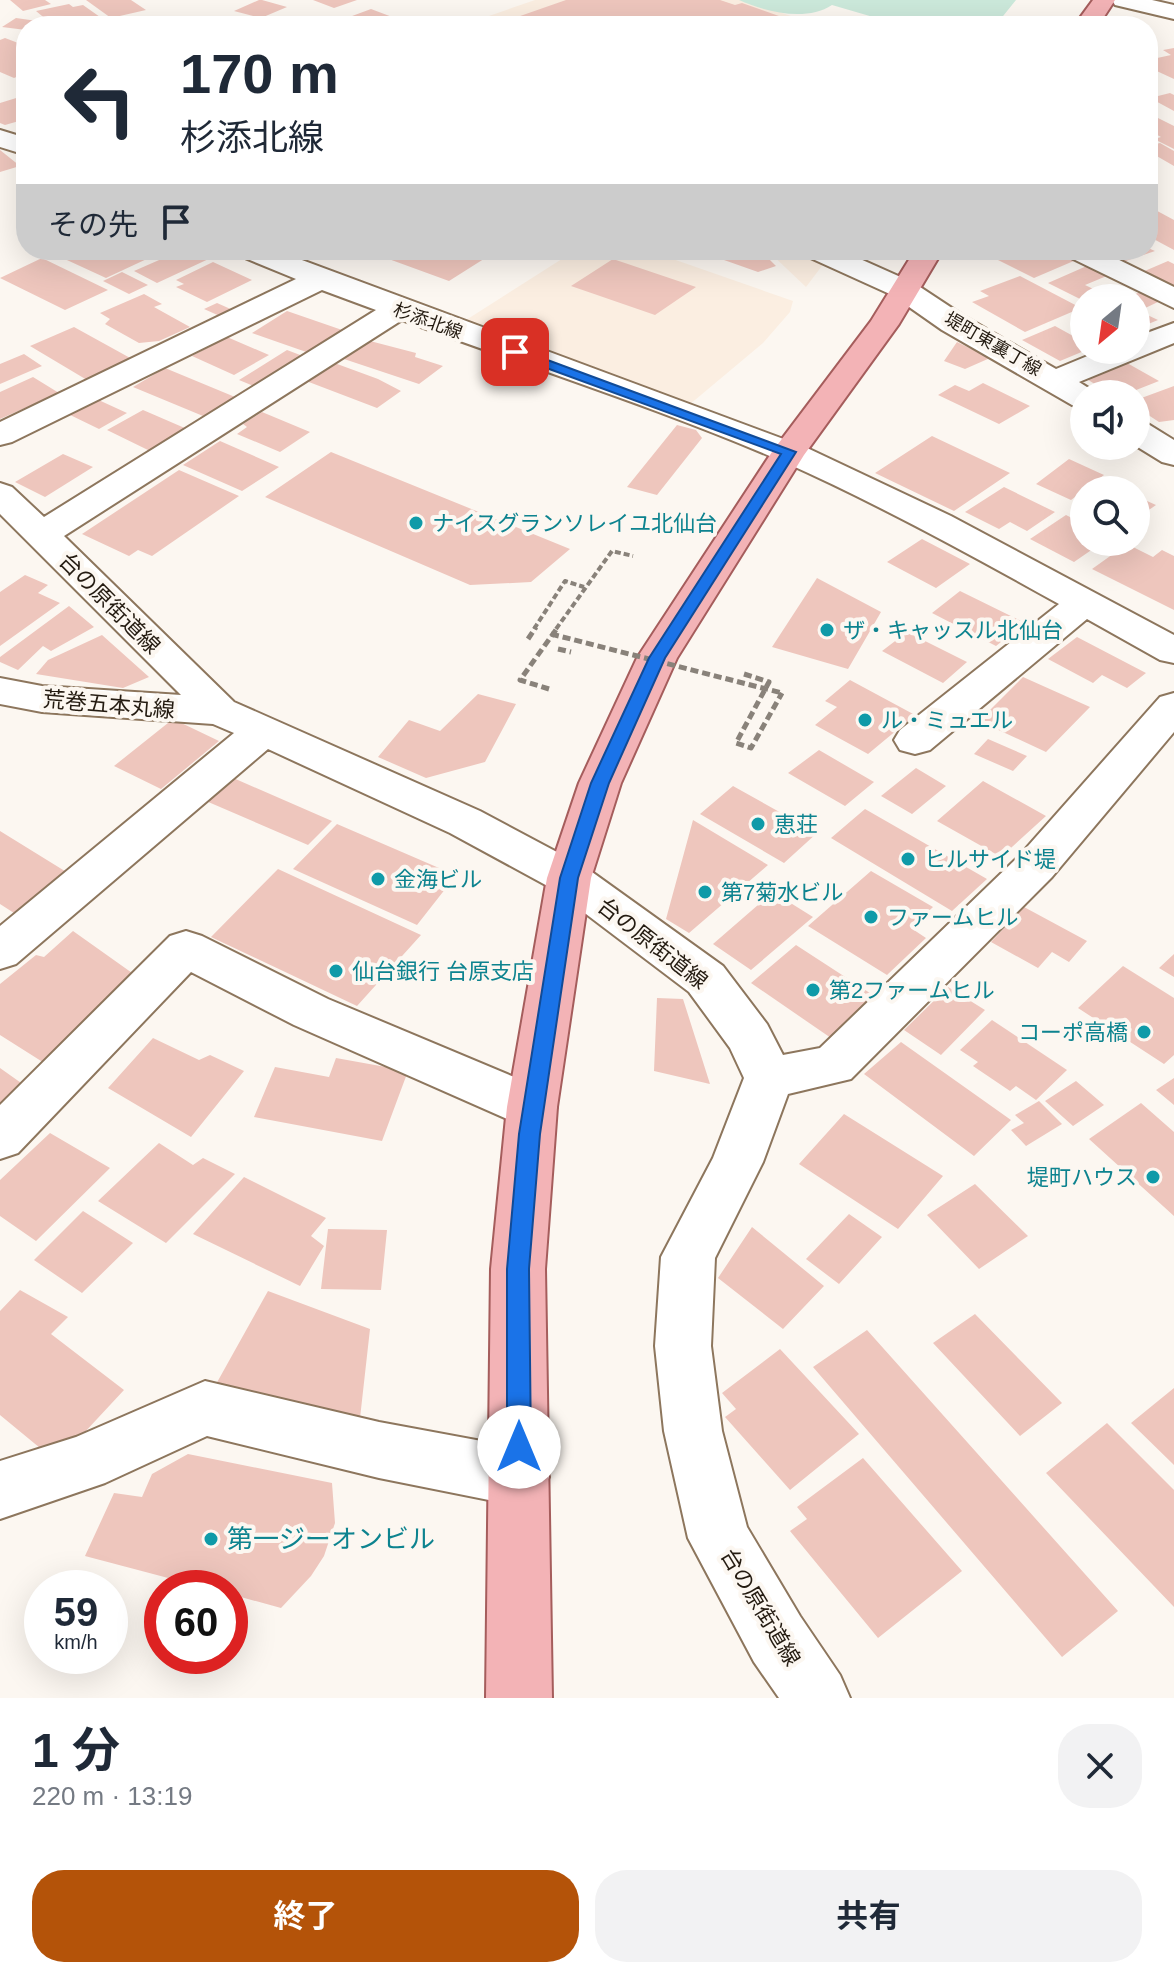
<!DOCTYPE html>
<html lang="ja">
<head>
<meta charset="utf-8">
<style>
	:root { --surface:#fff; --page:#f2f2f3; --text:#1f2937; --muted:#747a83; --accent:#b45309 }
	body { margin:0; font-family:Helvetica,"Noto Sans JP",sans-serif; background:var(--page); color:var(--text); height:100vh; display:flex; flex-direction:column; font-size:30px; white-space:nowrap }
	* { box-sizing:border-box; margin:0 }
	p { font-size:26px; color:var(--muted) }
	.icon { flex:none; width:44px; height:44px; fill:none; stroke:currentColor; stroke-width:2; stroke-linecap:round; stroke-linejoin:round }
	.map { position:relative; height:1698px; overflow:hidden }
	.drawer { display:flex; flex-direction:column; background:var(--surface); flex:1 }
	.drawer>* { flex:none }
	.hud { position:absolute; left:16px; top:16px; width:1142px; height:244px; border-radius:32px; box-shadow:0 8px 32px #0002; background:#fff; color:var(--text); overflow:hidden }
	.needle { width:52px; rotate:209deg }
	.fabs { position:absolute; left:1070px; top:284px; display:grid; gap:16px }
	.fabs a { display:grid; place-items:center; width:80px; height:80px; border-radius:50%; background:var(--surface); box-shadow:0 8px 32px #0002; font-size:40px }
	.speed { position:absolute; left:24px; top:1570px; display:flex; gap:16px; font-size:40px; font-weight:700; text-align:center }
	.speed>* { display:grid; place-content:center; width:104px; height:104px; border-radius:50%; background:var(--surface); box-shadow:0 8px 32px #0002; line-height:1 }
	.speed small { font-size:20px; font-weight:400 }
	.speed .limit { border:12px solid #d22; background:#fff; color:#111 }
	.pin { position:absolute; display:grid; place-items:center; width:68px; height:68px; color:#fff; margin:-34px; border-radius:16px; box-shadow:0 4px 12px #0006 }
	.me { position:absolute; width:88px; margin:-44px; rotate:0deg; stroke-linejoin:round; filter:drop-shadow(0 0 6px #0008) }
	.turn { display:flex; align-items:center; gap:28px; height:168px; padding:0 32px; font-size:36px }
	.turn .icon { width:104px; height:104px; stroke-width:2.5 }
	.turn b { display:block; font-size:56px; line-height:68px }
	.then { display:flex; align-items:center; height:76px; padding:0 32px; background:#0003; gap:16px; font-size:30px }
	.round { display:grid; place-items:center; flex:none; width:84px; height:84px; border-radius:32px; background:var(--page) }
	.headline { display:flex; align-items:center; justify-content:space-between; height:136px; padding:0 32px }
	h1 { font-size:48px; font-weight:700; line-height:60px }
	.button { display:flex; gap:16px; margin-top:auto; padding:16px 32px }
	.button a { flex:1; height:92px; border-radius:32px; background:var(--accent); color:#fff; font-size:32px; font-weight:700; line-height:92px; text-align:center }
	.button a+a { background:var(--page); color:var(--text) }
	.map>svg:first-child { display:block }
</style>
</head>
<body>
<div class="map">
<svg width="1174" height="1698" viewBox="0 0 1174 1698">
	<rect width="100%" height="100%" fill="#fcf7f1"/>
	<!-- built -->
	<path fill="#fbeee1" d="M 535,0 L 746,0 L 819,26 L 460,26 Z
		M 576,250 L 647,250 L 793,301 L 790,312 L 763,343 L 689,405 L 463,322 Z
		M 767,250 L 834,250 L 806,287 Z"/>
	<!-- green -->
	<path fill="#cce9db" d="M 739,0 L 1016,0 L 995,26 L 904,26 L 832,5 C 806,22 766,12 739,0 Z"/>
	<!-- building -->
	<path fill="#eec6bd" d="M 10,0 L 45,0 L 51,4 L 23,11 Z
		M 86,0 L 131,0 L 146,10 L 111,18 Z
		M 259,0 L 262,0 L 287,7 L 261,18 L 234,11 Z
		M 313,0 L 357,0 L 334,8 Z
		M 566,0 L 720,0 L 735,5 L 742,3 L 807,26 L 514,26 L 503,22 Z
		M 69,4 L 73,7 L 83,5 L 100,17 L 74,23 L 67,17 L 48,21 L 36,11 Z
		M 371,9 L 416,26 L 362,26 L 344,19 Z
		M 305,16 L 334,25 L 334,26 L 285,23 Z
		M 16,18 L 58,24 L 58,26 L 26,26 L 26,30 L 2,27 Z
		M 5,38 L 26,46 L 26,73 L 14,78 L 0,72 L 0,40 Z
		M 1174,48 L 1174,79 L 1148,67 L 1148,60 L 1171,55 L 1163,50 Z
		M 1170,93 L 1174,95 L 1174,111 L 1150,98 Z
		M 26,95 L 26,119 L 5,125 L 0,123 L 0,103 Z
		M 1148,113 L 1174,126 L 1174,149 L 1154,139 L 1161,137 L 1148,130 Z
		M 1160,143 L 1174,151 L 1174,166 L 1148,151 L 1148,146 Z
		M 0,150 L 20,166 L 0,172 Z
		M 1148,206 L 1174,220 L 1174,250 L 1148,236 Z
		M 1148,248 L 1155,251 L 1123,262 L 1099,250 L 1148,250 Z
		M 67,250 L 166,250 L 106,278 L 56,255 Z
		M 182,250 L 202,250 L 215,256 L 157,283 L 134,271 Z
		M 364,250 L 498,250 L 449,281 Z
		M 753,250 L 760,250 L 776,266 L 758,272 L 724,260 Z
		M 1009,250 L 1055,250 L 1076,260 L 1034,278 L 992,257 Z
		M 42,258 L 108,290 L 65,310 L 0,278 Z
		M 613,259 L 696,287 L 655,315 L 571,286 Z
		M 1168,261 L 1174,264 L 1174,289 L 1140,273 Z
		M 213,262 L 252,280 L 207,302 L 176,287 L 184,284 L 176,280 Z
		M 1089,265 L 1109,275 L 1085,285 L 1106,295 L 1084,298 L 1084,301 L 1048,283 Z
		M 122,272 L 148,285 L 129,294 L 103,281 Z
		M 1020,276 L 1081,308 L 1025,332 L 972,302 L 989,296 L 980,291 Z
		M 1140,292 L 1160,301 L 1139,311 L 1158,320 L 1136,329 L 1136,298 L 1127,298 Z
		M 144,294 L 162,304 L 154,307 L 190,327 L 159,341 L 139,343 L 105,324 L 110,319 L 100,313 Z
		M 217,303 L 235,311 L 222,317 L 204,309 Z
		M 287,311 L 345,331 L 312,354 L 252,333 Z
		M 1055,326 L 1084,342 L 1084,351 L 1060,361 L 1022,340 Z
		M 74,327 L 132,359 L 87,380 L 30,346 Z
		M 227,337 L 269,355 L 234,375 L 192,356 Z
		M 370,341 L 416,353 L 415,357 L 443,366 L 419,384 L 344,359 Z
		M 957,342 L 990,358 L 965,369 L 944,361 Z
		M 287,350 L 308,358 L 261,389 L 239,380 Z
		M 24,354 L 42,366 L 0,384 L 0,364 Z
		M 329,361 L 378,379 L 401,391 L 377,408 L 301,379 Z
		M 1127,363 L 1159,381 L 1126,394 L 1111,394 L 1085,378 Z
		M 165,368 L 235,397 L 203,416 L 133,387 Z
		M 33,377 L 59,393 L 0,419 L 0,392 Z
		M 983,383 L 1030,406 L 999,424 L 938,395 L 955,385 L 969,391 Z
		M 1174,386 L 1174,420 L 1159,422 L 1136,407 L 1136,400 Z
		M 92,397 L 127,413 L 99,429 L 64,412 Z
		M 143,410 L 187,429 L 150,451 L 107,430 Z
		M 262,412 L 310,432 L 280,452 L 237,434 L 247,427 L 243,424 Z
		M 677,425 L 696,430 L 702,438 L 657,495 L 627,487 Z
		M 932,436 L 1010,473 L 954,511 L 875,473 Z
		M 220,441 L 279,467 L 242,491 L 183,465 Z
		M 331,452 L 570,549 L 531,582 L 470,585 L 265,497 Z
		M 63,454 L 93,467 L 45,497 L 15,482 Z
		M 1069,459 L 1104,475 L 1071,500 L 1036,484 Z
		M 179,470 L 239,496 L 152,556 L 138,550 L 129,556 L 82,534 Z
		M 1004,487 L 1055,512 L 1027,531 L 1010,522 L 999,529 L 965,512 Z
		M 1136,496 L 1156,505 L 1136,519 Z
		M 1066,515 L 1084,524 L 1084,542 L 1103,542 L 1074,562 L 1030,539 Z
		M 922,539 L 970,564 L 936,588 L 887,562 Z
		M 1127,544 L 1153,557 L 1162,550 L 1174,556 L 1174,610 L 1092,569 Z
		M 25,575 L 48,585 L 38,593 L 60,603 L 0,646 L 0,592 Z
		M 817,578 L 881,612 L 848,669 L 772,647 Z
		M 960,591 L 1025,623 L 996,646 L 932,613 Z
		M 69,606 L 94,627 L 51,651 L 43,646 L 18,670 L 0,662 L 0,657 Z
		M 907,632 L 967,662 L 943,683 L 882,651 Z
		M 102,635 L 149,677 L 123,688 L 36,674 L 48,660 Z
		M 1077,637 L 1146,673 L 1127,688 L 1102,675 L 1093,683 L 1048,659 Z
		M 1023,677 L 1090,707 L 1046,752 L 979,721 Z
		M 850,680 L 915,715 L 868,754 L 815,725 L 837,707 L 825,701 Z
		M 478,694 L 516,704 L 485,762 L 426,778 L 378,757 L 409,720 L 440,731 Z
		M 173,719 L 219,741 L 161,789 L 114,766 Z
		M 988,739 L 1027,756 L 1013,771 L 974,754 Z
		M 819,750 L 874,782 L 845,806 L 788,773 Z
		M 916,768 L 946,786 L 912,814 L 881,796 Z
		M 231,777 L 332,821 L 308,845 L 206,801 Z
		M 983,781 L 1046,816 L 1001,857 L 937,821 Z
		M 733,786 L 817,833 L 784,863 L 700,814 Z
		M 865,809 L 987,879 L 952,911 L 831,838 Z
		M 693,820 L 768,865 L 689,933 L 666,919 Z
		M 337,824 L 439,868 L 446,888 L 417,925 L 293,869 Z
		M 0,831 L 68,873 L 14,913 L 0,904 Z
		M 278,869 L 421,935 L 357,1006 L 211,937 Z
		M 871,871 L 933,907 L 911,928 L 926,938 L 887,975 L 808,926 Z
		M 773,892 L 813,917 L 751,970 L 713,944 Z
		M 1024,907 L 1087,941 L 1069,962 L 1052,952 L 1038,968 L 991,942 Z
		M 73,931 L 142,980 L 49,1066 L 0,1035 L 0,984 L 36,955 L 44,957 Z
		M 796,945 L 876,997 L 831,1038 L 751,983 Z
		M 1174,954 L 1174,977 L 1159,968 Z
		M 1123,966 L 1174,998 L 1174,1055 L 1164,1064 L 1078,1008 Z
		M 948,987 L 985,1010 L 941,1055 L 904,1030 Z
		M 657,998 L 683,999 L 710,1084 L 654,1071 Z
		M 992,1020 L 1067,1070 L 1036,1100 L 1016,1086 L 1010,1091 L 973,1066 L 978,1062 L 960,1050 Z
		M 153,1038 L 199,1060 L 210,1055 L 244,1071 L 191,1137 L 108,1088 Z
		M 901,1042 L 1011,1120 L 974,1156 L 864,1074 Z
		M 336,1058 L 408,1071 L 382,1141 L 254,1117 L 275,1067 L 329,1077 Z
		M 0,1068 L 24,1085 L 0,1108 Z
		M 1174,1078 L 1174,1105 L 1156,1090 Z
		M 1076,1081 L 1104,1105 L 1073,1126 L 1045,1101 Z
		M 1039,1101 L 1062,1124 L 1026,1146 L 1011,1130 L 1024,1123 L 1015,1115 Z
		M 1141,1103 L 1174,1132 L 1174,1216 L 1089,1139 Z
		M 844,1114 L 943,1176 L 898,1229 L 799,1164 Z
		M 50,1133 L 110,1168 L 36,1241 L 0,1216 L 0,1180 Z
		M 159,1143 L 193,1165 L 203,1158 L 235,1174 L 166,1243 L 98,1201 Z
		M 244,1177 L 326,1218 L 311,1236 L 324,1246 L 300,1286 L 193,1234 Z
		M 975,1184 L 1028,1236 L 979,1269 L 927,1215 Z
		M 83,1211 L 133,1243 L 82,1293 L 34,1260 Z
		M 849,1214 L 882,1237 L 839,1284 L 806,1259 Z
		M 752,1227 L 824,1286 L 783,1329 L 718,1278 Z
		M 328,1229 L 387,1230 L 381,1290 L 321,1289 Z
		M 20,1290 L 68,1317 L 51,1334 L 124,1390 L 57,1462 L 0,1415 L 0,1311 Z
		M 268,1291 L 370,1329 L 359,1427 L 215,1386 Z
		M 975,1314 L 1062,1403 L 1020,1436 L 933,1343 Z
		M 867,1330 L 1118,1611 L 1062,1657 L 813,1367 Z
		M 780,1349 L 859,1434 L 790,1490 L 725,1417 L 736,1409 L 722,1393 Z
		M 1174,1388 L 1174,1465 L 1131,1423 Z
		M 1107,1423 L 1174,1490 L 1174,1607 L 1046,1473 Z
		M 188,1454 L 332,1483 L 335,1523 L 324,1556 L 311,1576 L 281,1608 L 230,1594 L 230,1588 L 206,1588 L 85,1556 L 114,1493 L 142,1497 L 152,1474 Z
		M 863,1458 L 962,1571 L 878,1638 L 790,1531 L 807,1519 L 797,1507 Z"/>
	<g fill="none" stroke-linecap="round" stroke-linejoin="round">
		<!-- minor casing -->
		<g stroke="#8d765d" stroke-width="4">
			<path id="minor" d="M 1112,0 L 1152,0 L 1174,5 L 1174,19 L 1115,5 Z
				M 0,130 L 26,138 L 26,155 L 0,147 Z
				M 236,250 L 275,250 L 805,447 L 951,516 L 1174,635 L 1174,663 L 1160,660 L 1087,619 L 930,750 L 915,754 L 900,750 L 894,740 L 900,730 L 1059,604 C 969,554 878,504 784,462 C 659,408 529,367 402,320 L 64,536 L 234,702 L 480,811 L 585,867 L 723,966 L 767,1024 L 783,1055 L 820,1048 L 1020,855 L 1160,697 L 1174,693 L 1174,732 L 1052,877 L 851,1079 L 788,1094 L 763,1162 L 715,1258 L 711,1346 L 722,1431 L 747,1527 L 800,1616 L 840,1675 L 850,1698 L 779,1698 L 754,1662 L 688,1538 L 664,1431 L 655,1346 L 661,1257 L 713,1158 L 744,1078 L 730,1048 L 689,992 L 553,889 L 450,833 L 268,749 L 16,964 L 0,969 L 0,926 L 234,733 L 213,724 L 42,712 L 0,704 L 0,678 L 42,686 L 181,695 L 0,514 L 0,483 L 12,487 L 44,517 L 376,310 L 322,290 L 12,442 L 0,445 L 0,422 L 296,279 L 240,256 Z
				M 802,250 L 840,250 L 914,283 L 964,316 L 1056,369 L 1102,350 L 1136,350 L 1136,337 L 1174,323 L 1174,343 L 1079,382 L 1098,394 L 1084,394 L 1084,408 L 1072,405 L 942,330 L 892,295 L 806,256 Z
				M 1063,250 L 1099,250 L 1174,287 L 1174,308 L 1067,256 Z
				M 1136,421 L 1148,424 L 1174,440 L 1174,465 L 1162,462 L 1136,446 Z
				M 186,931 L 202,936 L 328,999 L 550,1092 L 557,1107 L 550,1122 L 532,1128 L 514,1122 L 294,1025 L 191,972 L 18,1153 L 0,1159 L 0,1105 L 170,936 Z
				M 205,1381 L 379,1422 L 519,1448 L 540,1457 L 549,1477 L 540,1497 L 519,1506 L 379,1478 L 207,1436 L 105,1483 L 0,1519 L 0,1461 L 76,1437 Z"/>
		</g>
		<!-- major casing -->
		<g stroke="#a55d5c" stroke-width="4">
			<path id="major" d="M 1093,0 L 1115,0 L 1098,26 L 1074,26 Z
				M 915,250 L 943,250 L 899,324 L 804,455 L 677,658 L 621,783 L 591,878 L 557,1107 L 545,1269 L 552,1698 L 486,1698 L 491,1269 L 507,1107 L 547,878 L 579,783 L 637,658 L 772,452 L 871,321 Z"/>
		</g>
		<!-- path-far1 -->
		<path stroke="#89827a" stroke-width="4" stroke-dasharray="6 3" stroke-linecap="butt" d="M 534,629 L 565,581 L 584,587
			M 556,629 L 612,551 L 633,556"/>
		<!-- path -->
		<path stroke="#89827a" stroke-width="5" stroke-dasharray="8 4" stroke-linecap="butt" d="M 528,639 L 536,627
			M 558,649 L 571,652
			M 744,674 L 769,682 L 736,743 L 751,748 L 782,693
			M 549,689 L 520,680 L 558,627"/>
		<!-- minor -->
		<use href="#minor" fill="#fff" fill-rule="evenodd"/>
		<!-- major -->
		<use href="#major" fill="#f3b3b6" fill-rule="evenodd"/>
		<!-- path-bridge -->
		<path stroke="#89827a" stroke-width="5" stroke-dasharray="8 4" stroke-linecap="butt" d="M 551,634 L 782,693"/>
	</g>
	<!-- route -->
	<path fill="#1a73e8" stroke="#114b97" stroke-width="2" d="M 515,348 L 796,452 L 665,658 L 609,783 L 578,878 L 540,1134 L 529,1269 L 531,1447 L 528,1455 L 519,1459 L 511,1455 L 507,1447 L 507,1269 L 519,1134 L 560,878 L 591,783 L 649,658 L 781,454 L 511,355 L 511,349 Z"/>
	<!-- markers -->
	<g fill="#0f9aa8" stroke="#fcf7f1" stroke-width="3">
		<circle cx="416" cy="523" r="8"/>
		<circle cx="827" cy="630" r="8"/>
		<circle cx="865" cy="720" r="8"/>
		<circle cx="758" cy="824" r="8"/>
		<circle cx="908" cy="859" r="8"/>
		<circle cx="378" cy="879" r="8"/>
		<circle cx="705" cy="892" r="8"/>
		<circle cx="871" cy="917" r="8"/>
		<circle cx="336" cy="971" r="8"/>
		<circle cx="813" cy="990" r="8"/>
		<circle cx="1144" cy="1032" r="8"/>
		<circle cx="1153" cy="1177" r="8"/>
		<circle cx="211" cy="1539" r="8"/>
	</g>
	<g text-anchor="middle" stroke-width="8" stroke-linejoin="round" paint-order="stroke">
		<!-- far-street labels -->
		<g font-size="18" fill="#241b11" stroke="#fcf7f1">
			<text transform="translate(428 321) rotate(20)" y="6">杉添北線</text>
			<text transform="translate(993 344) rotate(30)" y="6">堤町東裏丁線</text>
		</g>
		<!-- culture labels -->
		<g font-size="22" fill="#0d838f" stroke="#fcf7f1" text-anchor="start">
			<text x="432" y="531">ナイスグランソレイユ北仙台</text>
			<text x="843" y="638">ザ・キャッスル北仙台</text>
			<text x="881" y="728">ル・ミュエル</text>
			<text x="774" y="832">恵荘</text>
			<text x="924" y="867">ヒルサイド堤</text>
			<text x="394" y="887">金海ビル</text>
			<text x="721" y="900">第7菊水ビル</text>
			<text x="887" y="925">ファームヒル</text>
			<text x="352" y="979">仙台銀行 台原支店</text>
			<text x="829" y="998">第2ファームヒル</text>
			<text x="1128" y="1040" text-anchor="end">コーポ高橋</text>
			<text x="1137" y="1185" text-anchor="end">堤町ハウス</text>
		</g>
		<!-- street labels -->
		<g font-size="22" fill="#241b11" stroke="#fcf7f1">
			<text transform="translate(110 603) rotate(45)" y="8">台の原街道線</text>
			<text transform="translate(109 704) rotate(5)" y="8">荒巻五本丸線</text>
			<text transform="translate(653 943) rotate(38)" y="8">台の原街道線</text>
			<text transform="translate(761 1607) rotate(59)" y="8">台の原街道線</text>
		</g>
		<!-- near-culture labels -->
		<g font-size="26" fill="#0d838f" stroke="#fcf7f1" text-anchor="start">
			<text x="227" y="1548">第一ジーオンビル</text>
		</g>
	</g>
</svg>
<div class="fabs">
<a><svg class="needle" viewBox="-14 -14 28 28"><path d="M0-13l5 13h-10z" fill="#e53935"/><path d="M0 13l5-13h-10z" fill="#747a83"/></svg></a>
<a><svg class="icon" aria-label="sound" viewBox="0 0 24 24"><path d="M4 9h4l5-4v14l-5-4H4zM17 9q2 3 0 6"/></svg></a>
<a><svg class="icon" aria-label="search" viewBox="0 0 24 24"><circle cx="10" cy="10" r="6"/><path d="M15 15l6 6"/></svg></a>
</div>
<div class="speed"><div>59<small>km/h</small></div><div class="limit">60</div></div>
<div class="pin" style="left:515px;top:352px;background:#d93025"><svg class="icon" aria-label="arrive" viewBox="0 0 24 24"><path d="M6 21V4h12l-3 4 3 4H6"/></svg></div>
<svg class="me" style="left:519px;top:1447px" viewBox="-20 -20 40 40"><circle r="19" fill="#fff"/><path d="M0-13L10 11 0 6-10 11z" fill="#1a73e8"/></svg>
<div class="hud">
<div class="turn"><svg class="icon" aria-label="left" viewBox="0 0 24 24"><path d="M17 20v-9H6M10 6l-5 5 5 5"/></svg><div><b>170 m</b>杉添北線</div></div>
<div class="then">その先<svg class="icon" aria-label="arrive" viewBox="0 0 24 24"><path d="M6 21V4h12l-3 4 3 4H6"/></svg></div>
</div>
</div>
<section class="drawer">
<div class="headline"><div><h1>1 分</h1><p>220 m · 13:19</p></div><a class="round"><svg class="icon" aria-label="close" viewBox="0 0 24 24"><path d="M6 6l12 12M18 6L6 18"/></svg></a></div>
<div class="button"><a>終了</a><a>共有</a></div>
</section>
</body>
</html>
